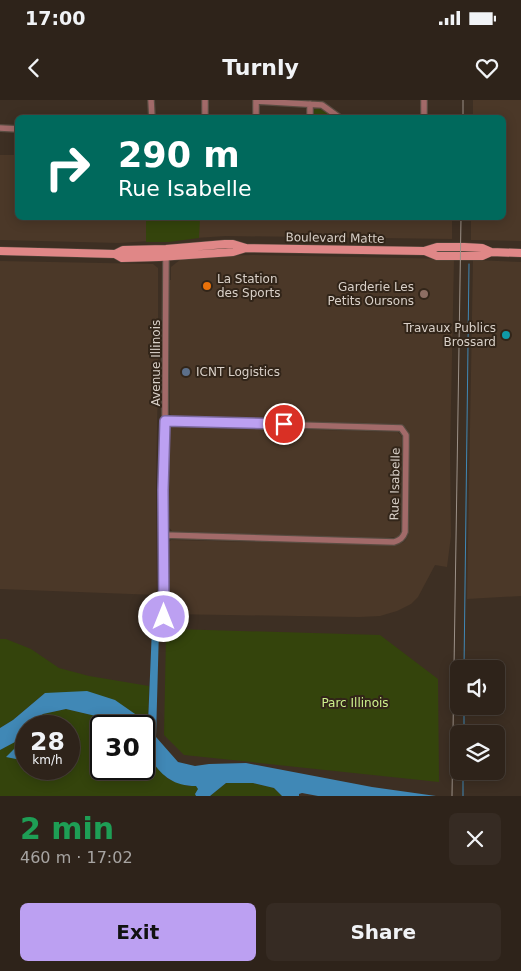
<!DOCTYPE html>
<html lang="en">
<head>
<meta charset="utf-8">
<style>
	:root { --surface:#2e231a; --page:#362b23; --text:#f1f3f6; --muted:#a7a4a2; --line:#494039; --accent:#bca0f2 }
	body { margin:0; font-family:"DejaVu Sans",sans-serif; background:var(--page); color:var(--text); height:100vh; display:flex; flex-direction:column; font-size:19px; white-space:nowrap }
	* { box-sizing:border-box; margin:0 }
	p { font-size:16px; color:var(--muted) }
	.icon { flex:none; width:28px; height:28px; fill:none; stroke:currentColor; stroke-width:2; stroke-linecap:round; stroke-linejoin:round }
	.map { position:relative; height:696px; overflow:hidden }
	.sheet { display:flex; flex-direction:column; background:var(--surface); flex:1 }
	.sheet>* { flex:none }
	.top-card { position:absolute; left:15px; top:15px; width:491px; height:105px; border-radius:8px; box-shadow:0 2px 12px #0003,0 0 0 1px var(--line); background:#00695c; color:#fff; overflow:hidden }
	.tools { position:absolute; left:450px; top:560px; display:grid; gap:10px }
	.tools a { display:grid; place-items:center; width:55px; height:55px; border-radius:8px; background:var(--surface); box-shadow:0 2px 12px #0003,0 0 0 1px var(--line); font-size:25px }
	.speed { position:absolute; left:15px; top:615px; display:flex; gap:10px; font-size:25px; font-weight:700; text-align:center }
	.speed>* { display:grid; place-content:center; width:65px; height:65px; border-radius:50%; background:var(--surface); box-shadow:0 2px 12px #0003,0 0 0 1px var(--line); line-height:1 }
	.speed small { font-size:12px; font-weight:400 }
	.speed .limit { border:2px solid #111; border-radius:8px; background:#fff; color:#111 }
	.pin { position:absolute; display:grid; place-items:center; width:42px; height:42px; color:#fff; margin:-21px; border:2px solid #fff; border-radius:50%; box-shadow:0 1px 5px #0007 }
	.me { position:absolute; width:55px; margin:-28px; rotate:0deg; stroke-linejoin:round; filter:drop-shadow(0 0 4px #0008) }
	.turn { display:flex; align-items:center; gap:18px; height:105px; padding:0 20px; font-size:22px }
	.turn .icon { width:65px; height:65px; stroke-width:2.5 }
	.turn b { display:block; font-size:35px; line-height:42px }
	.round { display:grid; place-items:center; flex:none; width:52px; height:52px; border-radius:8px; background:var(--page) }
	.headline { display:flex; align-items:center; justify-content:space-between; height:85px; padding:0 20px }
	h1 { font-size:30px; font-weight:800; line-height:38px; color:#1e9e55 }
	.primary-button { display:flex; gap:10px; margin-top:auto; padding:10px 20px }
	.primary-button a { flex:1; height:58px; border-radius:8px; background:var(--accent); color:#111; font-size:20px; font-weight:800; line-height:58px; text-align:center }
	.primary-button a+a { background:var(--page); color:var(--text) }
	.status { display:flex; justify-content:space-between; align-items:center; height:35px; padding:0 25px; background:var(--surface); direction:ltr }
	.status svg { height:14px; fill:currentColor }
	header { display:flex; justify-content:space-between; align-items:center; height:65px; padding:0 20px; background:var(--surface); font-size:22px; font-weight:800 }
	.map>svg:first-child { display:block }
</style>
</head>
<body>
<div class="status"><b>17:00</b><svg viewBox="0 0 49 12"><path d="M0 12V9h3v3zM5 12V6h3v6zM10 12V3h3v9zM15 12V0h3v12zM26 1h20v11H26zM47 4h2v5h-2z"/></svg></div>
<header><svg class="icon" aria-label="back" viewBox="0 0 24 24"><path d="M15 5l-7 7 7 7"/></svg>Turnly<svg class="icon" aria-label="heart" viewBox="0 0 24 24"><path d="M12 20l-8-8c-3-5 5-10 8-4 3-6 11-1 8 4z"/></svg></header>
<div class="map">
<svg width="521" height="696" viewBox="0 0 521 696">
	<rect width="100%" height="100%" fill="#3d2f23"/>
	<!-- built -->
	<path fill="#4b3828" d="M 473,0 L 521,0 L 521,141 L 471,140 L 471,118 L 504,118 L 504,18 L 473,17 Z
		M 0,55 L 17,55 L 18,118 L 452,118 L 452,139 L 226,136 L 119,143 L 0,140 Z
		M 252,155 L 454,159 L 450,352 L 451,436 L 447,467 L 435,465 L 418,497 L 411,504 L 397,511 L 380,516 L 359,517 L 168,514 L 168,446 L 169,442 L 171,440 L 396,445 L 404,442 L 407,438 L 409,433 L 410,337 L 409,332 L 406,328 L 399,324 L 173,317 L 170,314 L 170,180 L 171,180 L 171,167 L 181,159 L 215,156 Z
		M 473,160 L 521,162 L 521,496 L 467,499 Z
		M 0,161 L 153,164 L 158,168 L 158,275 L 156,383 L 157,495 L 0,489 Z
		M 173,326 L 398,332 L 402,337 L 400,434 L 397,437 L 384,438 L 172,431 L 168,426 L 169,332 L 169,329 Z"/>
	<!-- green -->
	<path fill="#34440c" d="M 318,8 L 334,17 L 313,17 L 314,10 Z
		M 146,118 L 200,118 L 199,138 L 169,142 L 146,142 Z
		M 174,529 L 380,535 L 438,579 L 439,682 L 184,655 L 164,635 L 166,536 Z
		M 0,539 L 6,539 L 31,549 L 59,568 L 89,576 L 149,586 L 148,624 L 45,593 L 13,620 L 0,628 Z
		M 66,609 L 100,617 L 116,626 L 101,626 L 101,669 L 144,669 L 144,651 L 168,679 L 188,686 L 196,686 L 199,689 L 195,694 L 196,696 L 0,696 L 0,650 L 16,641 L 15,648 L 23,655 L 26,650 L 26,669 L 69,669 L 69,626 L 30,626 L 43,614 Z
		M 226,683 L 253,683 L 274,688 L 282,696 L 210,696 Z"/>
	<!-- water -->
	<path fill="#4088b6" d="M 152,528 L 159,529 L 156,637 L 178,662 L 195,666 L 209,664 L 246,663 L 372,687 L 436,696 L 318,696 L 302,693 L 299,694 L 299,696 L 282,696 L 274,688 L 253,683 L 226,683 L 210,696 L 196,696 L 195,694 L 198,689 L 196,686 C 168,686 159,671 144,651 L 144,626 L 116,626 L 100,617 L 66,609 L 43,614 L 30,626 L 26,626 L 26,630 L 24,632 L 24,633 L 26,634 C 26,648 29,652 16,659 L 6,657 L 15,648 L 15,642 L 0,650 L 0,628 L 13,620 L 45,593 L 87,591 L 115,600 L 148,623 Z"/>
	<g fill="none" stroke-linecap="round" stroke-linejoin="round">
		<!-- stream -->
		<path stroke="#4088b6" stroke-width="1" d="M 464,569 L 469,164
			M 464,634 L 464,606
			M 463,696 L 463,671"/>
		<!-- minor casing -->
		<g stroke="#594c41" stroke-width="8">
			<path id="minor" d="M 151,0 L 152,18
				M 205,0 L 205,18
				M 256,0 L 256,18
				M 256,1 L 322,5 L 340,18
				M 310,18 L 310,4
				M 424,18 L 424,0
				M 0,28 L 18,29
				M 166,154 L 165,321 L 163,423 L 164,435 L 164,513 L 166,527
				M 164,435 L 394,442 C 400,440 403,438 405,432 L 406,346 L 406,335 L 401,328 L 165,321"/>
		</g>
		<!-- secondary casing -->
		<g stroke="#594c41" stroke-width="9">
			<path id="secondary" d="M 0,151 L 115,154 L 122,158 L 159,157 L 233,152 L 246,148
				M 425,151 L 437,156 L 482,156 L 491,152 L 521,153
				M 115,154 L 123,150 L 166,149 L 225,144 L 233,144 L 246,148 L 424,151 L 437,147 L 464,147 L 482,148 L 491,152"/>
		</g>
		<!-- minor -->
		<use href="#minor" stroke="#a26a69" stroke-width="5.5"/>
		<!-- secondary -->
		<use href="#secondary" stroke="#e08787" stroke-width="8"/>
		<!-- rail -->
		<path stroke="#9c9188" stroke-width="1" d="M 463,18 L 463,0
			M 452,696 L 461,118"/>
	</g>
	<g fill="none" stroke-linecap="round" stroke-linejoin="round">
		<!-- route casing -->
		<g stroke="#7a689d" stroke-width="12">
			<path id="route" d="M 164,517 L 163,390 L 165,321 L 284,324"/>
		</g>
		<!-- route -->
		<use href="#route" stroke="#bca0f2" stroke-width="9"/>
	</g>
	<!-- markers -->
	<circle fill="#e8710a" stroke="#322519" stroke-width="2" cx="207" cy="186" r="5"/>
	<circle fill="#8d6e63" stroke="#322519" stroke-width="2" cx="424" cy="194" r="5"/>
	<circle fill="#0f9aa8" stroke="#322519" stroke-width="2" cx="506" cy="235" r="5"/>
	<circle fill="#5c6f8a" stroke="#322519" stroke-width="2" cx="186" cy="272" r="5"/>
	<g text-anchor="middle" stroke-width="4" stroke-linejoin="round" paint-order="stroke">
		<!-- street labels -->
		<g font-size="12" fill="#d9d0c8" stroke="#322519">
			<text transform="translate(335 138) rotate(1)" y="4">Boulevard Matte</text>
			<text transform="translate(156 263) rotate(-90)" y="4">Avenue Illinois</text>
			<text transform="translate(395 384) rotate(-89)" y="4">Rue Isabelle</text>
		</g>
		<!-- poi labels -->
		<g font-size="12" fill="#d9d0c8" stroke="#322519" text-anchor="start">
			<text x="217" y="183">La Station<tspan x="217" dy="14">des Sports</tspan></text>
			<text x="414" y="191" text-anchor="end">Garderie Les<tspan x="414" dy="14">Petits Oursons</tspan></text>
			<text x="496" y="232" text-anchor="end">Travaux Publics<tspan x="496" dy="14">Brossard</tspan></text>
			<text x="196" y="276">ICNT Logistics</text>
		</g>
		<!-- park labels -->
		<g font-size="12" fill="#cdf08c" stroke="#322519">
			<text x="355" y="607">Parc Illinois</text>
		</g>
	</g>
</svg>
<div class="tools">
<a><svg class="icon" aria-label="sound" viewBox="0 0 24 24"><path d="M4 9h4l5-4v14l-5-4H4zM17 9q2 3 0 6"/></svg></a>
<a><svg class="icon" aria-label="layers" viewBox="0 0 24 24"><path d="M12 4l9 5-9 5-9-5zM3 14l9 5 9-5"/></svg></a>
</div>
<div class="speed"><div>28<small>km/h</small></div><div class="limit">30</div></div>
<div class="pin" style="left:284px;top:324px;background:#d93025"><svg class="icon" aria-label="arrive" viewBox="0 0 24 24"><path d="M6 21V4h12l-3 4 3 4H6"/></svg></div>
<svg class="me" style="left:164px;top:517px" viewBox="-20 -20 40 40"><circle r="17" fill="#bca0f2" stroke="#fff" stroke-width="3"/><path d="M0-11L8 9 0 5-8 9z" fill="#fff"/></svg>
<div class="top-card">
<div class="turn"><svg class="icon" aria-label="right" viewBox="0 0 24 24"><path d="M7 20v-9h11M14 6l5 5-5 5"/></svg><div><b>290 m</b>Rue Isabelle</div></div>
</div>
</div>
<section class="sheet">
<div class="headline"><div><h1>2 min</h1><p>460 m · 17:02</p></div><a class="round"><svg class="icon" aria-label="close" viewBox="0 0 24 24"><path d="M6 6l12 12M18 6L6 18"/></svg></a></div>
<div class="primary-button"><a>Exit</a><a>Share</a></div>
</section>
</body>
</html>
